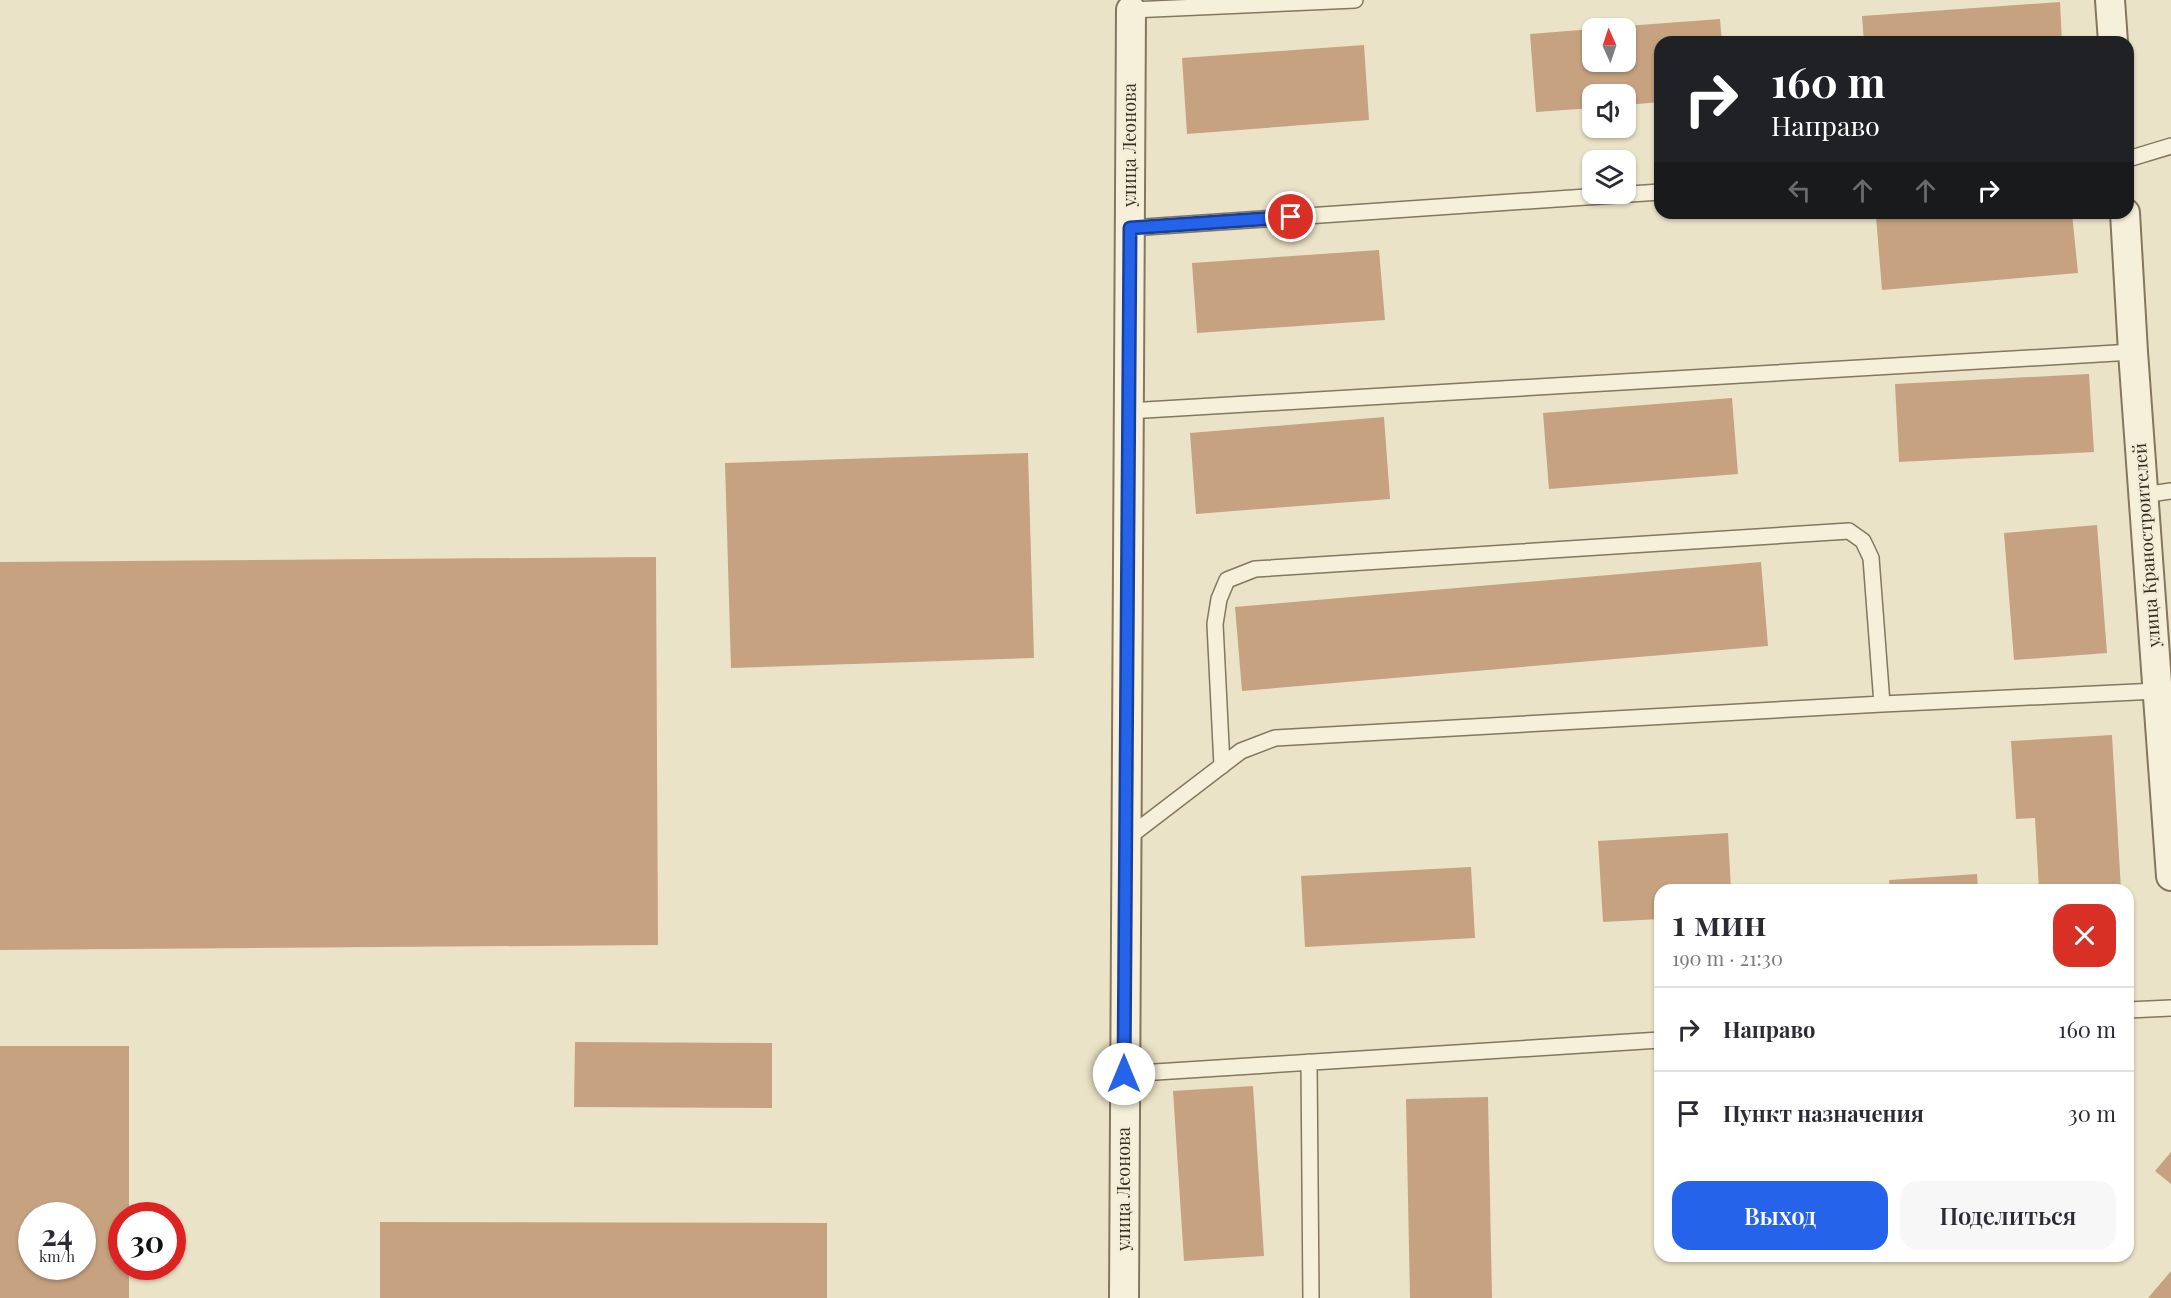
<!DOCTYPE html>
<html lang="ru">
<head>
<meta charset="utf-8">
<style>
	:root { --surface:#fff; --page:#f7f7f7; --text:#2b2b33; --muted:#7c7c81; --line:#e1e1e2; --accent:#2563eb }
	body { margin:0; font-family:"Playfair Display",serif; background:var(--page); color:var(--text); height:100vh; display:flex; flex-direction:column; font-size:22px; white-space:nowrap }
	* { box-sizing:border-box; margin:0 }
	p { font-size:20px; color:var(--muted) }
	.icon { flex:none; width:33px; height:33px; fill:none; stroke:currentColor; stroke-width:2; stroke-linecap:round; stroke-linejoin:round }
	.map { position:relative; flex:1; overflow:hidden }
	.drawer { position:absolute; left:1654px; top:884px; width:480px; height:378px; display:flex; flex-direction:column; background:var(--surface); border-radius:18px; box-shadow:0 2px 4px #0004 }
	.drawer>* { flex:none }
	.banner { position:absolute; left:1654px; top:36px; width:480px; height:183px; border-radius:18px; box-shadow:0 2px 4px #0004; background:#202124; color:#fff; overflow:hidden }
	.needle { width:39px; rotate:357deg }
	.tools { position:absolute; left:1582px; top:18px; display:grid; gap:12px }
	.tools a { display:grid; place-items:center; width:54px; height:54px; border-radius:12px; background:var(--surface); box-shadow:0 2px 4px #0004; font-size:30px }
	.speed { position:absolute; left:18px; top:1202px; display:flex; gap:12px; font-size:30px; font-weight:700; text-align:center }
	.speed>* { display:grid; place-content:center; width:78px; height:78px; border-radius:50%; background:var(--surface); box-shadow:0 2px 4px #0004; line-height:1 }
	.speed small { font-size:15px; font-weight:400 }
	.speed .limit { border:9px solid #d22; background:#fff; color:#111 }
	.pin { position:absolute; display:grid; place-items:center; width:51px; height:51px; color:#fff; margin:-26px; border:3px solid #fff; border-radius:50%; box-shadow:0 2px 6px #0007 }
	.me { position:absolute; width:66px; margin:-33px; rotate:0deg; stroke-linejoin:round; filter:drop-shadow(0 0 4px #0008) }
	.turn { display:flex; align-items:center; gap:21px; height:126px; padding:0 18px; font-size:27px }
	.turn .icon { width:78px; height:78px; stroke-width:2.5 }
	.turn b { display:block; font-size:42px; line-height:51px }
	.lanes { display:flex; align-items:center; height:57px; padding:0 18px; background:#0003; justify-content:center; gap:30px; direction:ltr }
	.lanes .off { opacity:.35 }
	.round { display:grid; place-items:center; flex:none; width:63px; height:63px; border-radius:18px; background:var(--page) }
	.headline { display:flex; align-items:center; justify-content:space-between; height:102px; padding:0 18px }
	h1 { font-size:36px; font-weight:600; line-height:45px }
	.action { display:flex; gap:12px; margin-top:auto; padding:12px 18px }
	.action a { flex:1; height:69px; border-radius:18px; background:var(--accent); color:#fff; font-size:24px; font-weight:600; line-height:69px; text-align:center }
	.action a+a { background:var(--page); color:var(--text) }
	ul { padding:0; list-style:none }
	li { display:flex; align-items:center; gap:18px; height:84px; padding:0 18px; border-top:2px solid var(--line) }
	li div { flex:1 }
	li b { display:block; font-size:22px }
	li em { font-style:normal }
	.map>svg:first-child { display:block }
</style>
</head>
<body>
<div class="map">
<svg width="2171" height="1298" viewBox="0 0 2171 1298">
	<rect width="100%" height="100%" fill="#ebe3c8"/>
	<!-- building -->
	<path fill="#c6a281" fill-rule="evenodd" d="M 2060,2 L 2062,42 L 1864,42 L 1862,16 Z
		M 1720,19 L 1722,42 L 1660,42 L 1660,102 L 1626,105 L 1626,94 L 1593,94 L 1593,108 L 1536,112 L 1530,34 L 1593,29 L 1593,62 L 1626,62 L 1626,26 Z
		M 1364,45 L 1369,120 L 1187,134 L 1182,58 Z
		M 1924,213 L 2072,213 L 2078,273 L 1882,290 L 1876,217 Z
		M 1379,250 L 1385,320 L 1197,333 L 1192,263 Z
		M 2089,374 L 2094,452 L 1899,462 L 1895,384 Z
		M 1732,398 L 1738,474 L 1549,489 L 1543,413 Z
		M 1384,417 L 1390,499 L 1196,514 L 1190,433 Z
		M 1028,453 L 1034,658 L 731,668 L 725,463 Z
		M 2097,525 L 2107,653 L 2014,660 L 2004,533 Z
		M 656,557 L 658,945 L 0,950 L 0,562 Z
		M 1761,562 L 1768,646 L 1242,691 L 1235,607 Z
		M 2112,735 L 2121,890 L 2039,890 L 2035,818 L 2016,819 L 2011,741 Z
		M 1728,833 L 1731,890 L 1660,890 L 1660,919 L 1603,922 L 1598,841 Z
		M 1471,867 L 1475,938 L 1305,947 L 1301,876 Z
		M 1977,874 L 1978,890 L 1890,890 L 1889,880 Z
		M 575,1042 L 772,1043 L 772,1108 L 574,1107 Z
		M 0,1046 L 129,1046 L 129,1215 L 122,1215 L 122,1266 L 129,1266 L 129,1298 L 0,1298 ZM 32,1215 L 82,1215 L 82,1266 L 32,1266 Z
		M 1253,1086 L 1264,1256 L 1184,1261 L 1173,1091 Z
		M 1488,1097 L 1492,1298 L 1410,1298 L 1406,1099 Z
		M 2171,1152 L 2171,1184 L 2155,1171 Z
		M 380,1222 L 827,1223 L 827,1298 L 380,1298 Z
		M 2171,1271 L 2171,1298 L 2148,1298 Z"/>
	<g fill="none" stroke-linecap="round" stroke-linejoin="round">
		<!-- lane casing -->
		<g stroke="#85765e" stroke-width="18">
			<path id="lane" d="M 1131,5 L 1131,10 L 1355,0
				M 2128,159 L 2171,146
				M 1130,228 L 1660,192
				M 1128,411 L 2133,352
				M 2143,495 L 2171,491
				M 1222,766 L 1215,624 L 1219,599 L 1227,580 L 1255,569 L 1849,531 L 1863,541 L 1871,558 L 1882,704
				M 1126,839 L 1241,751 L 1275,738 L 1882,704 L 2157,691
				M 2128,1010 L 2171,1008
				M 1309,1062 L 1311,1298
				M 1124,1074 L 1660,1040"/>
		</g>
		<!-- street casing -->
		<g stroke="#85765e" stroke-width="32">
			<path id="street" d="M 2110,0 L 2113,42
				M 2125,213 L 2133,352 L 2171,876
				M 1124,1298 L 1131,10"/>
		</g>
		<!-- lane -->
		<use href="#lane" stroke="#f6f0db" stroke-width="15"/>
		<!-- street -->
		<use href="#street" stroke="#f6f0db" stroke-width="28"/>
	</g>
	<g fill="none" stroke-linecap="round" stroke-linejoin="round">
		<!-- route casing -->
		<g stroke="#184099" stroke-width="15">
			<path id="route" d="M 1124,1074 L 1130,228 L 1291,217"/>
		</g>
		<!-- route -->
		<use href="#route" stroke="#2563eb" stroke-width="10"/>
	</g>
	<g text-anchor="middle" stroke-width="4.5" stroke-linejoin="round" paint-order="stroke">
		<!-- street labels -->
		<g font-size="18" fill="#372d21" stroke="#f3edd7">
			<text transform="translate(1130 145) rotate(-90)" y="6">улица Леонова</text>
			<text transform="translate(2147 545) rotate(-94)" y="6">улица Краностроителей</text>
			<text transform="translate(1124 1189) rotate(-90)" y="6">улица Леонова</text>
		</g>
	</g>
</svg>
<div class="tools">
<a><svg class="needle" viewBox="-14 -14 28 28"><path d="M0-13l5 13h-10z" fill="#e53935"/><path d="M0 13l5-13h-10z" fill="#7c7c81"/></svg></a>
<a><svg class="icon" aria-label="sound" viewBox="0 0 24 24"><path d="M4 9h4l5-4v14l-5-4H4zM17 9q2 3 0 6"/></svg></a>
<a><svg class="icon" aria-label="layers" viewBox="0 0 24 24"><path d="M12 4l9 5-9 5-9-5zM3 14l9 5 9-5"/></svg></a>
</div>
<div class="speed"><div>24<small>km/h</small></div><div class="limit">30</div></div>
<div class="pin" style="left:1291px;top:217px;background:#d93025"><svg class="icon" aria-label="arrive" viewBox="0 0 24 24"><path d="M6 21V4h12l-3 4 3 4H6"/></svg></div>
<svg class="me" style="left:1124px;top:1074px" viewBox="-20 -20 40 40"><circle r="19" fill="#fff"/><path d="M0-13L10 11 0 6-10 11z" fill="#2563eb"/></svg>
<div class="banner">
<div class="turn"><svg class="icon" aria-label="right" viewBox="0 0 24 24"><path d="M7 20v-9h11M14 6l5 5-5 5"/></svg><div><b>160 m</b>Направо</div></div>
<div class="lanes"><svg class="icon off" aria-label="left" viewBox="0 0 24 24"><path d="M17 20v-9H6M10 6l-5 5 5 5"/></svg><svg class="icon off" aria-label="ahead" viewBox="0 0 24 24"><path d="M12 20V5M6 11l6-6 6 6"/></svg><svg class="icon off" aria-label="ahead" viewBox="0 0 24 24"><path d="M12 20V5M6 11l6-6 6 6"/></svg><svg class="icon" aria-label="right" viewBox="0 0 24 24"><path d="M7 20v-9h11M14 6l5 5-5 5"/></svg></div>
</div>
<section class="drawer">
<div class="headline"><div><h1>1 мин</h1><p>190 m · 21:30</p></div><a class="round" style="background:#d93025;color:#fff"><svg class="icon" aria-label="close" viewBox="0 0 24 24"><path d="M6 6l12 12M18 6L6 18"/></svg></a></div>
<ul>
<li><svg class="icon" aria-label="right" viewBox="0 0 24 24"><path d="M7 20v-9h11M14 6l5 5-5 5"/></svg><div><b>Направо</b></div><em>160 m</em></li>
<li><svg class="icon" aria-label="arrive" viewBox="0 0 24 24"><path d="M6 21V4h12l-3 4 3 4H6"/></svg><div><b>Пункт назначения</b></div><em>30 m</em></li>
</ul>
<div class="action"><a>Выход</a><a>Поделиться</a></div>
</section>
</div>
</body>
</html>
